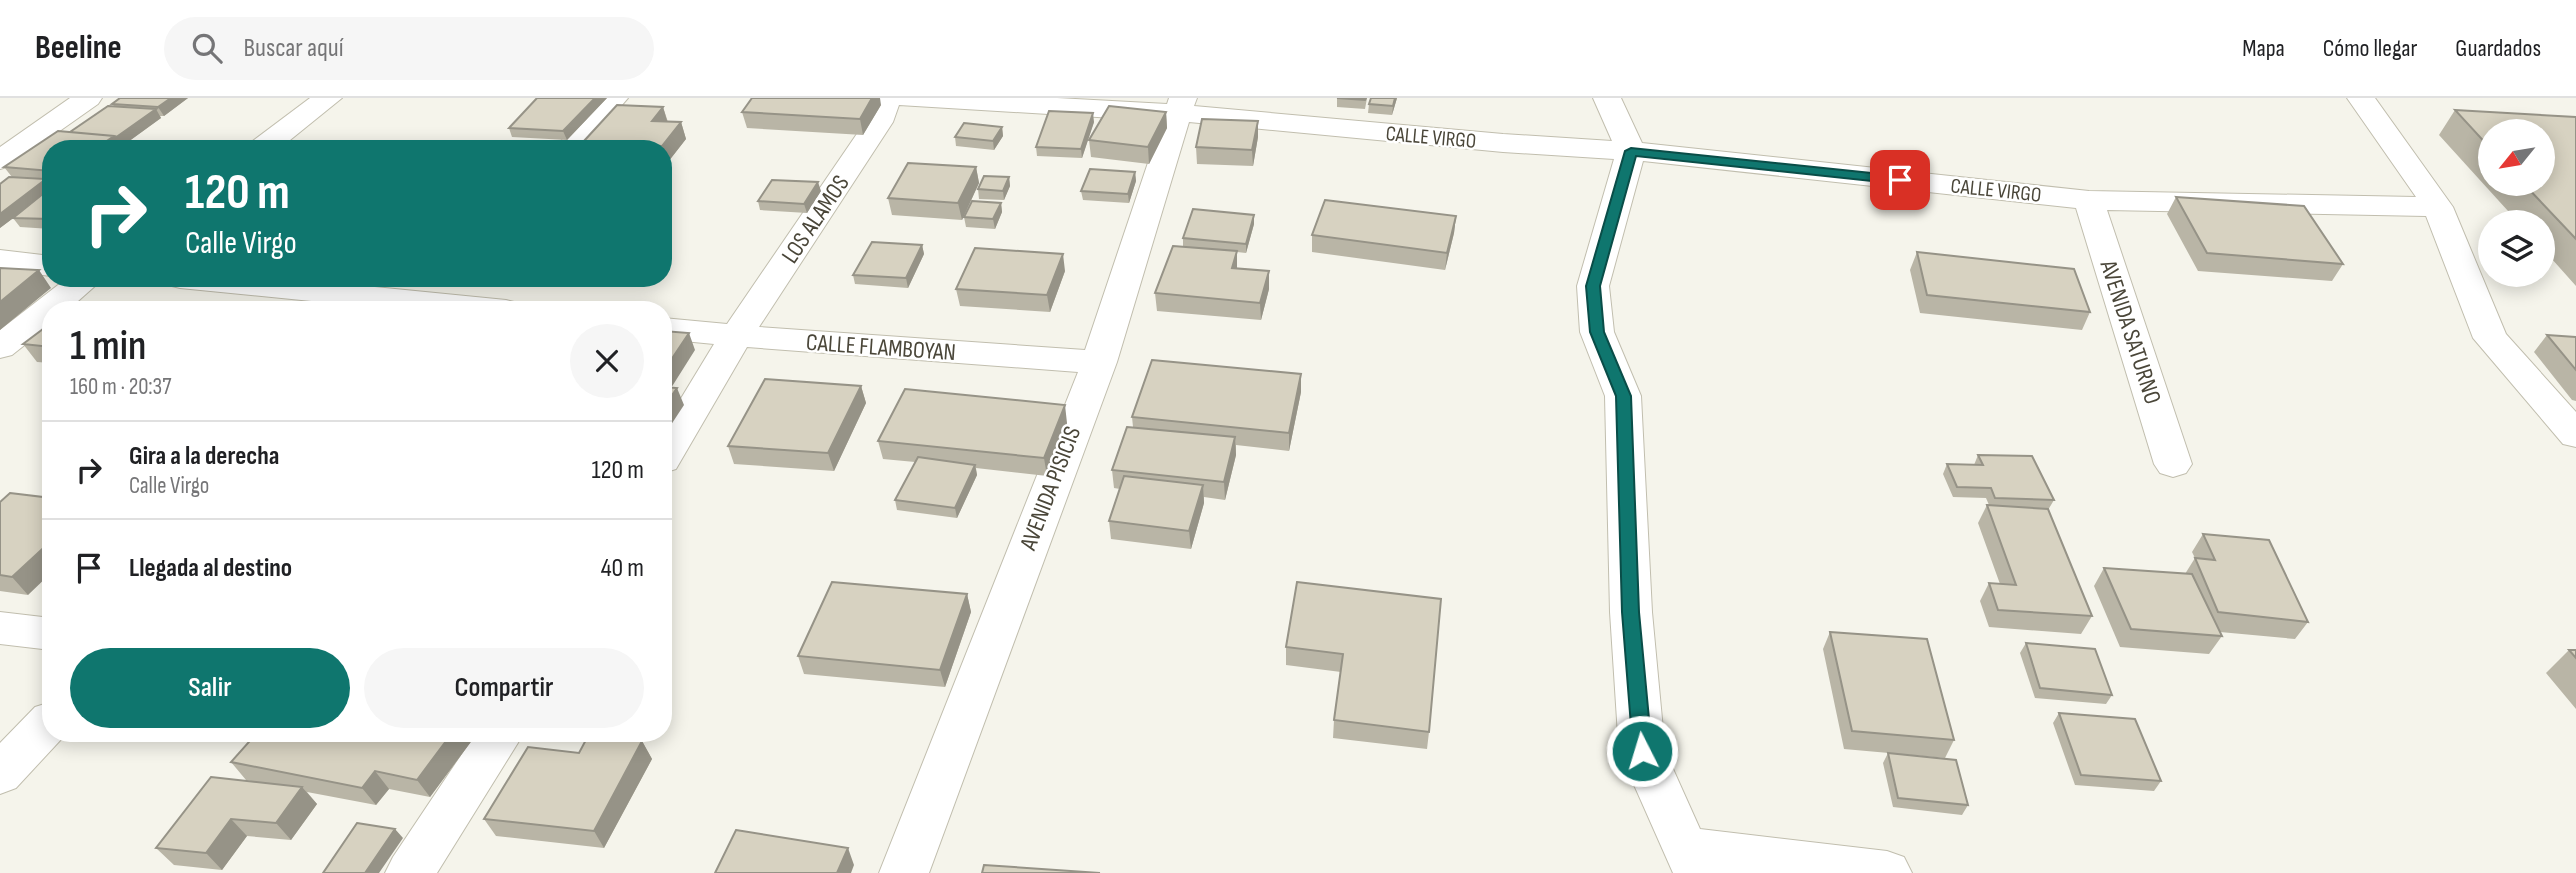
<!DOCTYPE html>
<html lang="es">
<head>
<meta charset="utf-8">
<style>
	:root { --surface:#fff; --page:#f6f6f6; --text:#202124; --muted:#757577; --line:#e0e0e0; --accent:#0f766e }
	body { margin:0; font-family:"Sofia Sans Condensed",sans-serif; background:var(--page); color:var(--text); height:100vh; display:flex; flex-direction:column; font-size:26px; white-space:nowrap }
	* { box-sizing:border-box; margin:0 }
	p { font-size:23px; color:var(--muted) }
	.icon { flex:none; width:38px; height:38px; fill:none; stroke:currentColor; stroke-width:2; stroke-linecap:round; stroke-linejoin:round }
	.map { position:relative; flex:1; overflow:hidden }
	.drawer { position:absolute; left:42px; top:203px; width:630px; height:441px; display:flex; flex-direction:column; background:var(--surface); border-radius:28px; box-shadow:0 4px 18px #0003 }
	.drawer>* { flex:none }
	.guide { position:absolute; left:42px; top:42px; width:630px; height:147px; border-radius:28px; box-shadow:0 4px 18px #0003; background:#0f766e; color:#fff; overflow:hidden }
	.needle { width:46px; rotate:240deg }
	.tools { position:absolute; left:2478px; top:21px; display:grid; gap:14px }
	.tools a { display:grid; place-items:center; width:77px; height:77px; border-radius:50%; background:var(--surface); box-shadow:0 4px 18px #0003; font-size:35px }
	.pin { position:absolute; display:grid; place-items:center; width:60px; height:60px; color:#fff; margin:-30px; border-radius:14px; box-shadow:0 4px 10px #0006 }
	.me { position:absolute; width:77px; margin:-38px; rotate:355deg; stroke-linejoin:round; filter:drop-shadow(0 0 5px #0008) }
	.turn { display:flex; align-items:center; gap:24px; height:147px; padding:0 28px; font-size:32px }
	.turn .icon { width:91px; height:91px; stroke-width:2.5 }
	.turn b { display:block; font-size:49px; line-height:60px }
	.round { display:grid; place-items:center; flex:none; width:74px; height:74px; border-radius:37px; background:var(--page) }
	.head { display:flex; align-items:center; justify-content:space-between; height:119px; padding:0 28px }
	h1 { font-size:42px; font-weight:600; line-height:52px }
	.button { display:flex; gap:14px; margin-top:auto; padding:14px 28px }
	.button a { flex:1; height:80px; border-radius:42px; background:var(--accent); color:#fff; font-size:28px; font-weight:600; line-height:80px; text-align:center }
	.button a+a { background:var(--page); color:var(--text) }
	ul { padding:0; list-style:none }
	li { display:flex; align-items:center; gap:21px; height:98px; padding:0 28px; border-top:2px solid var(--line) }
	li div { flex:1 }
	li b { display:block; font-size:26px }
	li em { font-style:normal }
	header { display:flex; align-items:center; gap:42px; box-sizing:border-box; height:98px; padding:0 35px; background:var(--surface); border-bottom:2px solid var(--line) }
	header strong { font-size:33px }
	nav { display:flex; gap:38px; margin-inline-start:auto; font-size:24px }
	.search { width:490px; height:63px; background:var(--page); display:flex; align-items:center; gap:18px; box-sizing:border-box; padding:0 24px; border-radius:38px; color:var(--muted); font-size:26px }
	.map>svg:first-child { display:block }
</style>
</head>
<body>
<header>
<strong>Beeline</strong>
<div class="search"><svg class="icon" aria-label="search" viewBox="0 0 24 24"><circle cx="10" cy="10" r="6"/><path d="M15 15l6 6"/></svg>Buscar aquí</div>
<nav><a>Mapa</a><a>Cómo llegar</a><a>Guardados</a></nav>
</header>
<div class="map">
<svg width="2576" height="775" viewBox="0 0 2576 775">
	<rect width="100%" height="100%" fill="#f5f4eb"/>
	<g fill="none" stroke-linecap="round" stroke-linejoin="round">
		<!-- minor casing -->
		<g stroke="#c1beae" stroke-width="2">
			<path id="minor" d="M 70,0 L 102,0 L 98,6 L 10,68 L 0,71 L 0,49 Z
				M 310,0 L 342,0 L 279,51 L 246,51 L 250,45 Z
				M 599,0 L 628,0 L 584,51 L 554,51 Z
				M 874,0 L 1057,0 L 1167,6 L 1169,0 L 1197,0 L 1194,8 L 1503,36 L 1612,43 L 1593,0 L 1621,0 L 1642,45 L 2089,93 L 2416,99 L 2347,0 L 2375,0 L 2453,109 L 2506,236 L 2576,314 L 2576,349 L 2563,346 L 2473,240 L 2426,118 L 2107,112 L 2192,366 L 2186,375 L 2173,379 L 2160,375 L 2154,366 L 2076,110 L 1643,63 L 1609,188 L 1614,234 L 1641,298 L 1652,514 L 1665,653 L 1700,731 L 1887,753 L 1904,759 L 1912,775 L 1673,775 L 1619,653 L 1610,514 L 1605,298 L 1580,234 L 1577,188 L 1614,61 L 1503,54 L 1189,24 L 1117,264 L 929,775 L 879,775 L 1078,274 L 747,249 L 676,371 L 663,375 L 663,330 L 714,246 L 663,241 L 663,220 L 727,226 L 865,24 ZM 899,7 L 1162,23 L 1085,252 L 759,229 L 893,24 Z
				M 0,152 L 51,158 L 51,178 L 0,172 Z
				M 67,180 L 104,180 L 68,212 L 51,212 L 51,226 L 12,257 L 0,260 L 0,232 Z
				M 164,180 L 284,180 L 506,202 L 518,205 L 523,212 L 401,212 L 180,190 L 168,187 Z
				M 0,514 L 51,520 L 51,552 L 0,546 Z
				M 51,604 L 51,635 L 67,635 L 16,690 L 0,696 L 0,645 L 35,609 Z
				M 476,635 L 524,635 L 437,775 L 385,775 L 393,759 Z"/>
		</g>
		<!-- minor -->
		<use href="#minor" fill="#fff" fill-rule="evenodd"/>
	</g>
	<!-- wall -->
	<path fill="#b9b5a6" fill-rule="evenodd" d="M 188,0 L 164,18 L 160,18 L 161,20 L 121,49 L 51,51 L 51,131 L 20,129 L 13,120 L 0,130 L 12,79 L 4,69 L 70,34 L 114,8 L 112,6 Z
		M 537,0 L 607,0 L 567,42 L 512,39 L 509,30 Z
		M 1337,0 L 1367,0 L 1365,11 L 1337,9 Z
		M 1371,0 L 1397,0 L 1392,17 L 1368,15 L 1369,6 Z
		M 881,7 L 863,37 L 747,30 L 742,14 Z
		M 663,9 L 668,24 L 681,24 L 686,41 L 668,64 L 663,64 L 663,51 L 587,51 L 584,43 Z
		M 2455,12 L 2576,19 L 2576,188 L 2543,151 L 2543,124 L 2518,124 L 2439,37 ZM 2490,33 L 2543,86 L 2490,86 Z
		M 1166,14 L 1167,30 L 1149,66 L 1091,59 L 1089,42 Z
		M 1258,23 L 1258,39 L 1253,68 L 1197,66 L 1196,49 Z
		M 1094,24 L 1082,60 L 1037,58 L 1036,49 Z
		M 1002,29 L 1003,38 L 994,52 L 956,48 L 955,39 Z
		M 976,69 L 979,85 L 962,122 L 892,117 L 888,100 Z
		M 1135,74 L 1136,83 L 1129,105 L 1083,102 L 1081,93 Z
		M 1009,79 L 1010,88 L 1004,102 L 979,101 L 978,91 Z
		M 821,93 L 807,115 L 760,112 L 758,103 Z
		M 2176,99 L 2343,166 L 2332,183 L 2198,173 L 2167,116 Z
		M 1001,105 L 1002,114 L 995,131 L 966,129 L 964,119 Z
		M 1254,117 L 1254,126 L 1246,155 L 1237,154 L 1237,170 L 1269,191 L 1261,222 L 1157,213 L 1155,195 L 1183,149 L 1183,140 Z
		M 1456,118 L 1454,135 L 1445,172 L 1312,154 L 1312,137 Z
		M 922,147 L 924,156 L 908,190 L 855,186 L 853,177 Z
		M 1917,154 L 2090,214 L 2082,232 L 1920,215 L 1910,172 Z
		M 1065,173 L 1050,214 L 960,208 L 956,191 Z
		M 51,225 L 51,265 L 37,264 L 23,246 Z
		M 2547,237 L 2576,239 L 2576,303 L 2572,302 L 2534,254 Z
		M 861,288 L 866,305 L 834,373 L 734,366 L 728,348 Z
		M 1301,294 L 1289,353 L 1236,347 L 1236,357 L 1225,402 L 1204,399 L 1204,405 L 1191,451 L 1111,441 L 1109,423 L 1120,391 L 1114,390 L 1112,372 L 1133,329 L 1132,319 Z
		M 1067,325 L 1047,378 L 976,370 L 977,377 L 957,420 L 897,412 L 895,402 L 915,364 L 883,361 L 878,343 Z
		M 1978,357 L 2054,402 L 2048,412 L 2092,518 L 2081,536 L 1989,529 L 1980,503 L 1989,485 L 2000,486 L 1978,425 L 1987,407 L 1989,407 L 1986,400 L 1953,399 L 1943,376 L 1947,366 L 1974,367 Z
		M 0,404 L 28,497 L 0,493 Z
		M 2203,436 L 2308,524 L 2295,541 L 2220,534 L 2222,538 L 2209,556 L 2120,549 L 2094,488 L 2104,470 L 2185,476 L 2195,460 L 2192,454 Z
		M 1297,484 L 1429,634 L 1427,651 L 1333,640 L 1334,622 L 1341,574 L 1286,567 L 1286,549 Z
		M 967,496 L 971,514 L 945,589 L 804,576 L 798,558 Z
		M 1830,534 L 1954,642 L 1945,660 L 1844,651 L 1823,551 Z
		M 2026,545 L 2112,597 L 2106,606 L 2035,600 L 2020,555 Z
		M 2569,552 L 2576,552 L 2576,611 L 2546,575 Z
		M 2059,615 L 2161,683 L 2154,693 L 2075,687 L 2053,625 Z
		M 476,637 L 430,699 L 389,691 L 376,707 L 307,694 L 317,706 L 291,742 L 247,738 L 222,772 L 174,767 L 156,750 L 256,684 L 246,682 L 231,664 Z
		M 642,643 L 652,661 L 604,750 L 496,738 L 484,721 L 579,655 Z
		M 1888,655 L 1968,707 L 1962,717 L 1893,709 L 1883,665 Z"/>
	<!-- shaded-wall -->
	<path fill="#969387" d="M 171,0 L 188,0 L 164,18 L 158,9 Z
		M 595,0 L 607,0 L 567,42 L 563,33 Z
		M 872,0 L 880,0 L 881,7 L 863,37 L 860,21 Z
		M 1395,0 L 1397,0 L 1392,17 L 1393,8 Z
		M 663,9 L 668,26 L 652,23 Z
		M 156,11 L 161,20 L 121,49 L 122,51 L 95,51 Z
		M 1166,14 L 1167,30 L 1149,66 L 1148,49 Z
		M 1093,15 L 1094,24 L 1082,60 L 1081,51 Z
		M 1258,23 L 1258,39 L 1253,68 L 1252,52 Z
		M 681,24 L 686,41 L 668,64 L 662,48 Z
		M 1002,29 L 1003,38 L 994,52 L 993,43 Z
		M 976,69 L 979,85 L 962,122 L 958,105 Z
		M 1135,74 L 1136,83 L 1129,105 L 1128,96 Z
		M 1009,79 L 1010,88 L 1004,102 L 1003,93 Z
		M 46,81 L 51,88 L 51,92 L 0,130 L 0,116 Z
		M 818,84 L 821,93 L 807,115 L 804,106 Z
		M 1001,105 L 1002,114 L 995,131 L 993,121 Z
		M 1254,117 L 1254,126 L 1246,155 L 1246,146 Z
		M 1456,118 L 1454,135 L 1445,172 L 1447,155 Z
		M 922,147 L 924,156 L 908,190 L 906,180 Z
		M 1237,153 L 1237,171 L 1232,170 Z
		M 1063,156 L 1065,173 L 1050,214 L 1047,197 Z
		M 39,172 L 51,190 L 0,232 L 0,204 Z
		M 1269,173 L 1269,191 L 1261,222 L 1260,205 Z
		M 689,235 L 695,252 L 666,298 L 663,291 L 663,274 Z
		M 1301,276 L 1301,294 L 1289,353 L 1289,335 Z
		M 861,288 L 866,305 L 834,373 L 828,355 Z
		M 677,290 L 684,307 L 663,339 L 663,310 Z
		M 1065,307 L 1067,325 L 1047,378 L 1044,360 Z
		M 1235,339 L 1236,357 L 1225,402 L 1224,384 Z
		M 975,367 L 977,377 L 957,420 L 955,410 Z
		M 1203,387 L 1204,405 L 1191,451 L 1189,433 Z
		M 51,443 L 51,475 L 28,497 L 12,479 Z
		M 967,496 L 971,514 L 945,589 L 940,572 Z
		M 452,635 L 474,635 L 476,637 L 430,699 L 417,682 Z
		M 642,643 L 652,661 L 604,750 L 594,733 Z
		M 375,673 L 389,691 L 376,707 L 362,690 Z
		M 302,689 L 317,706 L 291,742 L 276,725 Z
		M 231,721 L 247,738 L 222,772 L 206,755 Z
		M 395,731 L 403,740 L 379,775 L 365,775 Z
		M 848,750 L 854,767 L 851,775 L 837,775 Z"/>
	<!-- building -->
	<path fill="#d7d2c1" stroke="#969387" stroke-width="2" d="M 120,0 L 171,0 L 158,9 L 112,6 Z
		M 537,0 L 595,0 L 563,33 L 509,30 Z
		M 752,0 L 872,0 L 860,21 L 742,14 Z
		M 1337,0 L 1366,0 L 1365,2 Z
		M 1371,0 L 1395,0 L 1393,8 L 1369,6 Z
		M 617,7 L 663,9 L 652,23 L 681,24 L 662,48 L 584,43 Z
		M 108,8 L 156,11 L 115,40 L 114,38 L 70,34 Z
		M 1109,8 L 1166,14 L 1148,49 L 1089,42 Z
		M 2455,12 L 2576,19 L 2576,141 L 2524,86 L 2543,86 L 2543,33 L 2490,33 L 2490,50 Z
		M 1049,13 L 1093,15 L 1081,51 L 1036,49 Z
		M 1202,21 L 1258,23 L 1252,52 L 1196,49 Z
		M 964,25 L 1002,29 L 993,43 L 955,39 Z
		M 58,33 L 114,38 L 95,51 L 51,51 L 51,73 L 4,69 Z
		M 341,44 L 418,49 L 415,51 L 334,51 Z
		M 134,46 L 183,48 L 179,51 L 128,51 Z
		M 908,65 L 976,69 L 958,105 L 888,100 Z
		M 1090,71 L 1135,74 L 1128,96 L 1081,93 Z
		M 984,78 L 1009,79 L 1003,93 L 978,91 Z
		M 9,79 L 46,81 L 0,116 L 0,86 Z
		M 772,82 L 818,84 L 804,106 L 758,103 Z
		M 49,91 L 51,91 L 51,121 L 13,120 Z
		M 2176,99 L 2304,108 L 2343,166 L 2207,155 Z
		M 1325,102 L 1456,118 L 1447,155 L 1312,137 Z
		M 972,103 L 1001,105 L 993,121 L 964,119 Z
		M 1193,111 L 1254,117 L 1246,146 L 1183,140 Z
		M 872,144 L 922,147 L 906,180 L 853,177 Z
		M 1173,148 L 1237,153 L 1232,170 L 1269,173 L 1260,205 L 1155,195 Z
		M 975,150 L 1063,156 L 1047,197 L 956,191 Z
		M 1917,154 L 2074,171 L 2090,214 L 1927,197 Z
		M 0,170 L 39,172 L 0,204 Z
		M 69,210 L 92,212 L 67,212 Z
		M 51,225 L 51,249 L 23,246 Z
		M 663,233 L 689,235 L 663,274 Z
		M 2547,237 L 2576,239 L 2576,272 Z
		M 1152,262 L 1301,276 L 1289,335 L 1132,319 Z
		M 765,281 L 861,288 L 828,355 L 728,348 Z
		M 663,289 L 677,290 L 663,310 Z
		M 905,291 L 1065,307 L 1044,360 L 878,343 Z
		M 1127,329 L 1235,339 L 1224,384 L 1112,372 Z
		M 1978,357 L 2032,358 L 2054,402 L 1995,400 L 1991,390 L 1957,389 L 1947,366 L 1983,367 Z
		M 918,359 L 975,367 L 955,410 L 895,402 Z
		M 1124,378 L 1203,387 L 1189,433 L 1109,423 Z
		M 10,395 L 51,400 L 51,443 L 12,479 L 0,477 L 0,404 Z
		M 1987,407 L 2048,411 L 2092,518 L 1998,512 L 1989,485 L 2016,487 Z
		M 2203,436 L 2269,442 L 2308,524 L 2218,514 L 2195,460 L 2215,462 Z
		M 2104,470 L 2192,476 L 2222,538 L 2131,531 Z
		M 832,484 L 967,496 L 940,572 L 798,558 Z
		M 1297,484 L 1441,501 L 1429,634 L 1334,622 L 1343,556 L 1286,549 Z
		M 1830,534 L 1927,541 L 1954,642 L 1852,633 Z
		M 2026,545 L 2095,551 L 2112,597 L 2040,590 Z
		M 2569,552 L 2576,552 L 2576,560 Z
		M 2059,615 L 2135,621 L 2161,683 L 2081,677 Z
		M 257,635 L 452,635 L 417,682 L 375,673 L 362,690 L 231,664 Z
		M 588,638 L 642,643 L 594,733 L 484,721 L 528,649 L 579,655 Z
		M 1888,655 L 1956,662 L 1968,707 L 1898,700 Z
		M 211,679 L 302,689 L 276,725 L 231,721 L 206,755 L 156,750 Z
		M 357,725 L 395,731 L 365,775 L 323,775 Z
		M 736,732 L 848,750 L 837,775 L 715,775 Z
		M 984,767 L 1100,775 L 982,775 Z"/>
	<!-- route -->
	<path fill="#0f766e" stroke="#0a4d48" stroke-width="2" d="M 1631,50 L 1900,78 L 1907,82 L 1900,86 L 1636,58 L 1600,188 L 1604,234 L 1631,298 L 1639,514 L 1652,653 L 1649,659 L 1642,661 L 1636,659 L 1633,653 L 1622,514 L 1616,298 L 1590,234 L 1586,188 L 1625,53 Z"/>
	<g text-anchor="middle" stroke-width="5" stroke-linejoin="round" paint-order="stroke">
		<!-- far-street labels -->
		<g font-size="21" fill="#4a4639" stroke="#fff">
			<text transform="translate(1431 39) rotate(5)" y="7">CALLE VIRGO</text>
			<text transform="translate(1996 92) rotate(6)" y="7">CALLE VIRGO</text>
		</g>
		<!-- street labels -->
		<g font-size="24" fill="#4a4639" stroke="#fff">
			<text transform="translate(815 121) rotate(-56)" y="8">LOS ALAMOS</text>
			<text transform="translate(2131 234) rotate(72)" y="8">AVENIDA SATURNO</text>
			<text transform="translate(881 249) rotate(4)" y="8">CALLE FLAMBOYAN</text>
			<text transform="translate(1050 390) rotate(-69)" y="8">AVENIDA PISICIS</text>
		</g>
	</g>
</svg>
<div class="tools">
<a><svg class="needle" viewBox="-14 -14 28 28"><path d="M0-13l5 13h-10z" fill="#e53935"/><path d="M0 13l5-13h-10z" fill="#757577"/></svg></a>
<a><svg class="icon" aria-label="layers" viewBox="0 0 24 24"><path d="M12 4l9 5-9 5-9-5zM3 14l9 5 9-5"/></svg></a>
</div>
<div class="pin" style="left:1900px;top:82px;background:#d93025"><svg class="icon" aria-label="arrive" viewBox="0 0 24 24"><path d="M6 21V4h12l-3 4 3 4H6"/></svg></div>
<svg class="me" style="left:1642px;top:653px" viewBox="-20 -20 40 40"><circle r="17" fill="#0f766e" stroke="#fff" stroke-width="3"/><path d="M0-11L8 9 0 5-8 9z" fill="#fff"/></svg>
<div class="guide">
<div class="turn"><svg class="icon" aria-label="right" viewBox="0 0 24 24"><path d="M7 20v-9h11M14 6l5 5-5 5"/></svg><div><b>120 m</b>Calle Virgo</div></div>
</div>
<section class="drawer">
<div class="head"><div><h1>1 min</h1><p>160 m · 20:37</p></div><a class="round"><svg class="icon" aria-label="close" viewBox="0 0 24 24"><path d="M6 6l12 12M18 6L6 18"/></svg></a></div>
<ul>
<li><svg class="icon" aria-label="right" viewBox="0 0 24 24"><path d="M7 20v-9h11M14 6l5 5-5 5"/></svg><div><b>Gira a la derecha</b><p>Calle Virgo</p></div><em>120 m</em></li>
<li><svg class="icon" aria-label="arrive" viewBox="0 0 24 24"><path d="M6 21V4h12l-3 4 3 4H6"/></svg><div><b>Llegada al destino</b></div><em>40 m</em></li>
</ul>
<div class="button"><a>Salir</a><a>Compartir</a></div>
</section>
</div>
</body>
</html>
